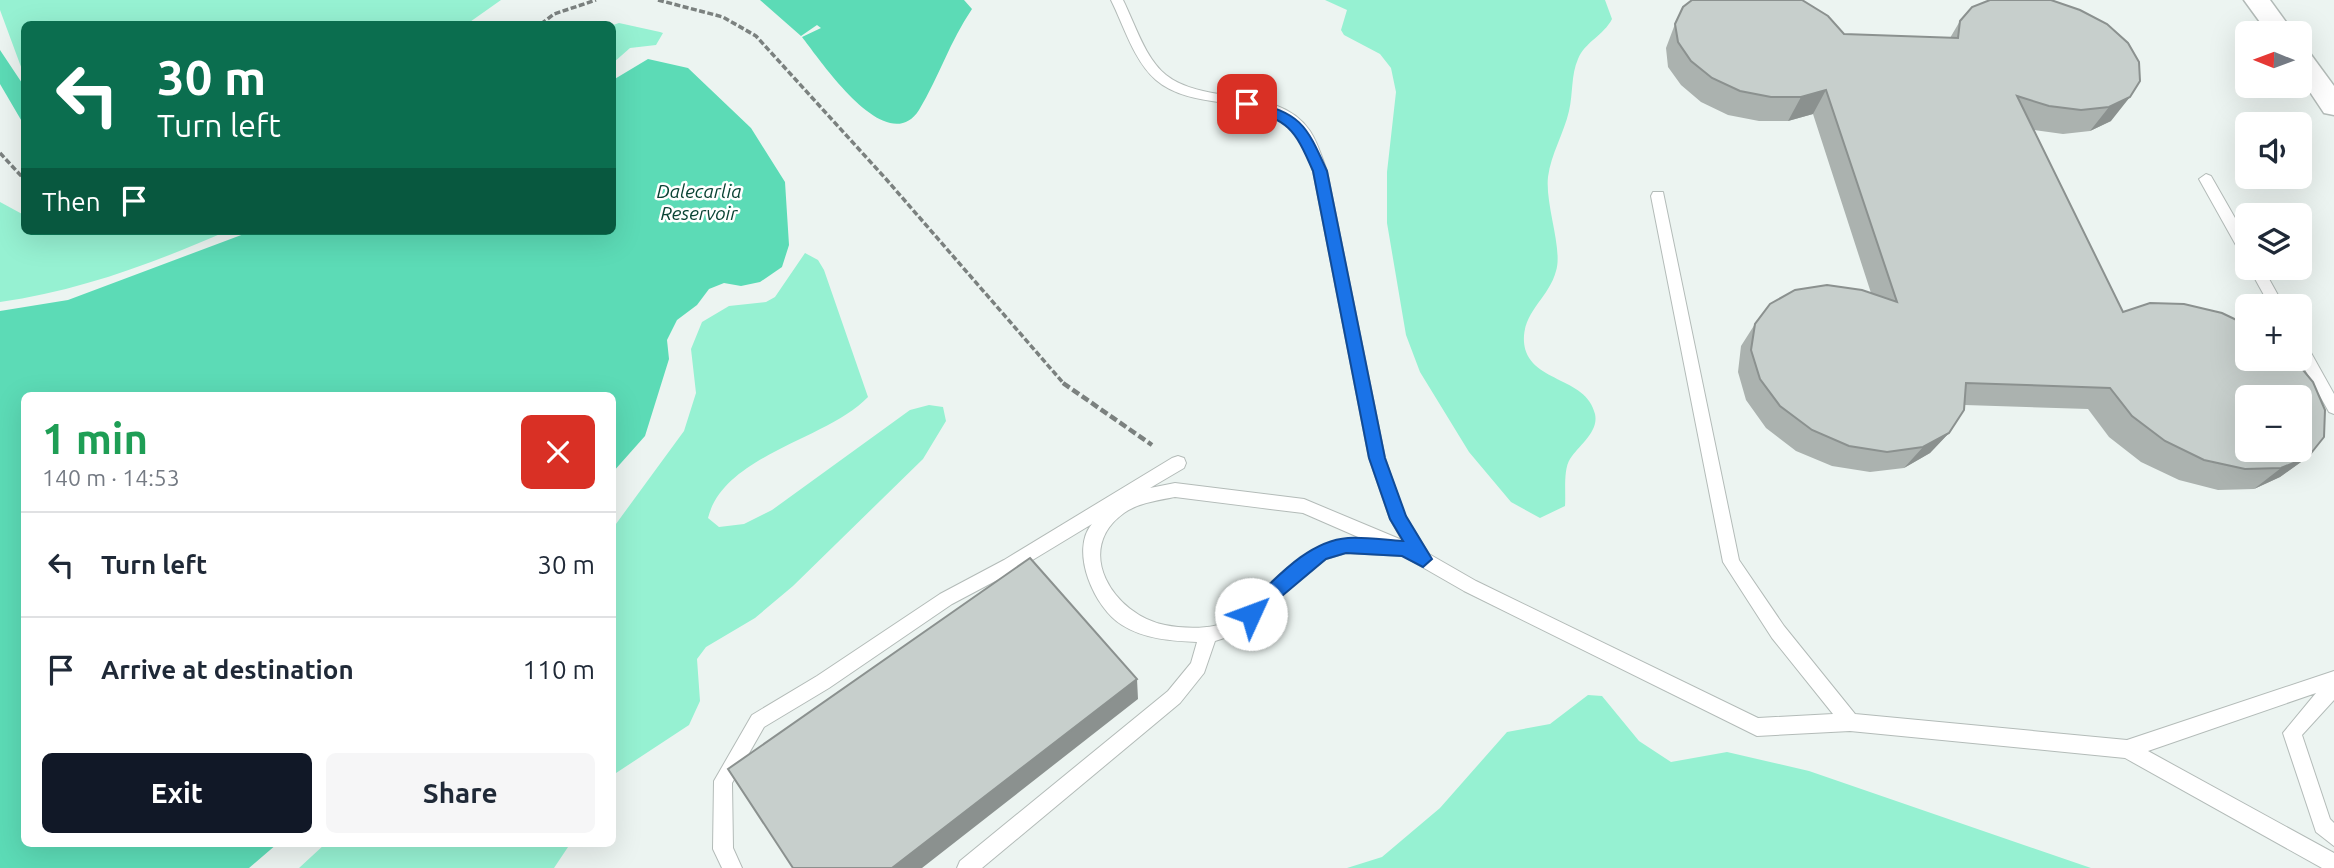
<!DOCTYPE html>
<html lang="en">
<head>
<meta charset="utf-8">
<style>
	:root { --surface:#fff; --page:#f6f6f7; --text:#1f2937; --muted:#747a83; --line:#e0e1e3; --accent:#111827 }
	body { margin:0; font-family:Ubuntu,sans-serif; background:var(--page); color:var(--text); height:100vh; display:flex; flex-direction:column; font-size:26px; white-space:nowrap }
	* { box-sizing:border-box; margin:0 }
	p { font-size:23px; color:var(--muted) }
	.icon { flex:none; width:38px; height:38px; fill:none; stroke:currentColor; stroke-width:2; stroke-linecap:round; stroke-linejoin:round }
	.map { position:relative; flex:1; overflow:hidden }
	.sheet { position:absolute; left:21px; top:392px; width:595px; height:455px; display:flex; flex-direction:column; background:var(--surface); border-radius:10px; box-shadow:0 7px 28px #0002 }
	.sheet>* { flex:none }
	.banner { position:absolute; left:21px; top:21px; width:595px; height:214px; border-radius:10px; box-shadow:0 7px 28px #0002; background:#0b6e4f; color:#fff; overflow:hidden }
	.needle { width:46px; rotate:271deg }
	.fabs { position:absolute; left:2235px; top:21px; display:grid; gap:14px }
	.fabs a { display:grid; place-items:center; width:77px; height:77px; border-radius:10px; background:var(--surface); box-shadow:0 7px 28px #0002; font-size:35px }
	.pin { position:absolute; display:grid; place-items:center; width:60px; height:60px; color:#fff; margin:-30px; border-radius:14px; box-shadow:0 4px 10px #0006 }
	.me { position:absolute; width:77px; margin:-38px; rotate:47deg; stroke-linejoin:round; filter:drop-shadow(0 0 5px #0008) }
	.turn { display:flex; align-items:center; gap:24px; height:147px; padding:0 21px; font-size:32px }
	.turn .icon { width:91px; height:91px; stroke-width:2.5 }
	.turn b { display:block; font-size:49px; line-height:60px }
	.then { display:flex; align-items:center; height:66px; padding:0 21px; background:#0003; gap:14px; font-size:26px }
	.round { display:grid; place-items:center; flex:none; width:74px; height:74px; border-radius:10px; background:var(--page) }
	.summary { display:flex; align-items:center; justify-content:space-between; height:119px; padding:0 21px }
	h1 { font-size:42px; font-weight:700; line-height:52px; color:#1e9e55 }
	.button { display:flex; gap:14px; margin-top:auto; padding:14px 21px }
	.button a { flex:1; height:80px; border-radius:10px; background:var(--accent); color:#fff; font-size:28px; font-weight:700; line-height:80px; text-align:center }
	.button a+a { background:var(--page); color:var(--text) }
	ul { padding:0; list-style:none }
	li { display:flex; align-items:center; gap:21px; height:105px; padding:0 21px; border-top:2px solid var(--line) }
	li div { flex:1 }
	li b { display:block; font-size:26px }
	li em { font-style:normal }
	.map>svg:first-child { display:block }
</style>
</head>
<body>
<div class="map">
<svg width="2334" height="868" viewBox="0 0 2334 868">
	<rect width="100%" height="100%" fill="#ecf4f1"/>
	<!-- green -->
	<path fill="#96f1d2" d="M 0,0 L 501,0 L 467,24 L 24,24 L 24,75 L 0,10 Z
		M 1325,0 L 1605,0 L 1612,19 C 1604,35 1585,42 1578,59 C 1571,74 1573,95 1569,111 C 1564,133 1551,154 1548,177 C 1545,205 1563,249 1556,271 C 1549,298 1522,312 1524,342 C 1527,383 1587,376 1595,414 C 1599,432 1579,445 1570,459 C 1563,470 1566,493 1565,506 L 1540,518 L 1511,502 L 1469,452 L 1420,372 L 1406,335 L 1387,223 L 1387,172 L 1396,92 L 1391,68 L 1380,54 L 1344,35 L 1341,30 L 1347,10 Z
		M 619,23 L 660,32 L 663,33 L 656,45 L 630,48 L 613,63 L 613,25 Z
		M 0,202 L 24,215 L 24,231 L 227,231 C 154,263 79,291 0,302 Z
		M 805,253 L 818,260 L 824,270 L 868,397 C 827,440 724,454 708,518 L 719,527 L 744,524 L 772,510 L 910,410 L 929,405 L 943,407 L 946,421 L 923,459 L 793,586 L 755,618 L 706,647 L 697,659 L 700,701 L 689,725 L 613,775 L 613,528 L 684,431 L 696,393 L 691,349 L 702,322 L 729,306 L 766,302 L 775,297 Z
		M 1588,695 L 1602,696 L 1639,741 L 1671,762 L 1727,752 L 1809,771 L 2091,868 L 1347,868 L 1382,857 L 1440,808 L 1507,732 L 1550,724 Z
		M 325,844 L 570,844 L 554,868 L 299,868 Z"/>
	<!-- water -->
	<path fill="#5cdbb6" d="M 760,0 L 964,0 L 972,9 C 950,41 939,77 919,110 C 887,160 820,60 802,37 L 821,28 L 817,25 L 801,36 Z
		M 0,50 L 24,86 L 24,125 L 0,84 Z
		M 648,59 L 688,68 L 751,128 L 785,182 L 789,245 L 782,267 L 760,282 L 741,286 L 724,283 L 709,289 L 697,305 L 677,320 L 667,340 L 669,359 L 645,436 L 613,472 L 612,396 L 24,396 L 24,844 L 277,844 L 249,868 L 0,868 L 0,311 L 68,300 L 252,231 L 612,231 L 613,80 Z"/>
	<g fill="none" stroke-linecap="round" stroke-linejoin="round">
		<!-- service casing -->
		<g stroke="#b3bbb8" stroke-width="2">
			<path id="service" d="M 1111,0 L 1123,0 C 1135,24 1145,58 1166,75 C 1207,107 1278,84 1310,131 C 1318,143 1322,158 1327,171 L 1385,458 L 1405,516 L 1429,554 L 1476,581 L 1758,718 L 1833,714 L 1772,638 L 1723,562 L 1651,196 L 1653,192 L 1663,192 L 1739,560 L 1784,626 L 1855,714 L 2127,740 L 2334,671 L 2334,700 L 2302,735 L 2330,819 L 2334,823 L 2334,846 L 2316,832 L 2283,733 L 2316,693 L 2148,751 L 2334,853 L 2334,868 L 2322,868 L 2125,758 L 1850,731 L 1757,736 L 1464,591 L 1403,556 L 1346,553 L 1326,559 L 1296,581 L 1243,632 L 1215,641 L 1204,673 L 1180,703 L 982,868 L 957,868 L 960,861 L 1168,691 L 1191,663 L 1197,642 C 1172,641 1144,639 1122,625 C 1095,609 1069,551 1092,524 L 1016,570 L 952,604 L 829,688 L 764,727 L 732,783 L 733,848 L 742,868 L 722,868 L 713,849 L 714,781 L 752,715 L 817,676 L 940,594 L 1004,560 L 1172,458 L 1178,456 L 1184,458 L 1186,463 L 1184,468 L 1150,488 L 1175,483 L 1304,499 L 1402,540 L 1390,519 L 1369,458 L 1313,171 C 1309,160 1306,146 1299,136 C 1268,91 1195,114 1156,80 C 1134,61 1124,26 1111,0 ZM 1175,497 L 1303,513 L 1365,540 C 1314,537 1287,568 1252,600 C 1246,606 1240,614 1233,619 C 1216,630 1184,629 1165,625 C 1114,615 1072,550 1124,513 C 1138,503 1159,500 1175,497 Z
				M 2206,174 L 2211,176 L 2247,239 L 2247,257 L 2242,256 L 2199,179 Z
				M 2249,268 L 2263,268 L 2284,306 L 2270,306 Z
				M 2300,340 L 2305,342 L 2334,394 L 2334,414 L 2329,412 L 2299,359 Z"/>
		</g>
		<!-- minor casing -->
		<g stroke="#b3bbb8" stroke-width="3">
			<path id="minor" d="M 2244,0 L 2270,0 L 2294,33 L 2268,33 Z
				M 2300,49 L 2309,52 L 2334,86 L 2334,115 L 2324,113 L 2300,77 Z"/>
		</g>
		<!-- path-far1 -->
		<path stroke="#7b817f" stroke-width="3.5" stroke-dasharray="6 2.5" stroke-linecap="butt" d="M 658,0 L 723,17 L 756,36 L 886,179 L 1065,385
			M 541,24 L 554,14 L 596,0
			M 0,153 L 24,179"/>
		<!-- path -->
		<path stroke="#7b817f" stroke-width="4.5" stroke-dasharray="8 3.5" stroke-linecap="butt" d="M 1063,383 L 1152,445"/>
		<!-- service -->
		<use href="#service" fill="#fff" fill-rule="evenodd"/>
		<!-- minor -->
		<use href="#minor" fill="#fff" fill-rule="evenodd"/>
	</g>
	<!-- wall -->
	<path fill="#abb2af" d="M 1960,21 L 2107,24 L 2111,121 L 2090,131 L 2063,134 L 2034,130 L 2123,312 L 2308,457 L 2280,477 L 2254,489 L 2218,490 L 2179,480 L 2141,462 L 2109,437 L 2088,409 L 1965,405 L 1949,433 L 1930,453 L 1904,468 L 1870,472 L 1832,466 L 1796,451 L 1766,428 L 1746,400 L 1738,372 L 1741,346 L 1755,324 L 1871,293 L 1813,114 L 1788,121 L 1759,121 L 1728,115 L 1701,102 L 1681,85 L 1668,67 L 1666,48 L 1675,24 L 1844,34 L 1950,38 Z"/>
	<!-- shaded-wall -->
	<path fill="#8b918f" d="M 1826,90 L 1813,114 L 1788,121 L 1801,97 Z
		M 2130,97 L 2111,121 L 2090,131 L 2109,107 Z
		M 1949,433 L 1930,453 L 1904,468 L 1923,447 Z
		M 2308,457 L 2280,477 L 2254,489 L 2281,468 Z
		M 1137,679 L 1138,699 L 922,868 L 892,868 Z"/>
	<!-- building -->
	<path fill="#c7cfcc" stroke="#8b918f" stroke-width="2" fill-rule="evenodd" d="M 1692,0 L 1802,0 L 1828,16 L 1844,34 L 1958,38 L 1960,21 L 1972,7 L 1990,0 L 2051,0 L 2080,10 L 2107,24 L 2128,43 L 2139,62 L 2140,81 L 2130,97 L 2109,107 L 2081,110 L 2049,106 L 2017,96 L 2123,312 L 2150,303 L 2184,304 L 2222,313 L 2247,325 L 2247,359 L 2294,359 L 2313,382 L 2325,410 L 2324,437 L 2308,457 L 2281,468 L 2245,469 L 2204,460 L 2165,441 L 2132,416 L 2110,388 L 1966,383 L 1964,410 L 1949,433 L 1923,447 L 1887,452 L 1849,446 L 1812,430 L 1780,406 L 1760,379 L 1751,350 L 1755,324 L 1770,304 L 1795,290 L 1827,285 L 1862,290 L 1897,302 L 1826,90 L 1801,97 L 1771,97 L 1740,91 L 1712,78 L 1691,61 L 1678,42 L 1675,24 L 1683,7 ZM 2247,397 L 2300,397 L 2300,450 L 2247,450 Z
		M 1030,558 L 1137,679 L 892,868 L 793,868 L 728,769 Z"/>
	<!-- route -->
	<path fill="#1a73e8" stroke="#114b97" stroke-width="2" d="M 1247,100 C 1301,114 1305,122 1327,171 L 1385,458 L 1406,516 L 1432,559 L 1423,567 L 1402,556 L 1346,553 L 1326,559 L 1251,622 L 1244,620 L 1242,614 L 1244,609 C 1273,582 1306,541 1348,538 C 1366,537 1385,540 1403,541 L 1390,519 L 1369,458 L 1313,171 C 1294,127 1289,121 1242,107 L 1240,104 Z"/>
	<g text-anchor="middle" stroke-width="5" stroke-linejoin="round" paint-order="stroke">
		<!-- water labels -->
		<g font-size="19" font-style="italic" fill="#0a4334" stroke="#fff">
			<text x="699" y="198">Dalecarlia<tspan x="699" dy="22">Reservoir</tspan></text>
		</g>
	</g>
</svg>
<div class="fabs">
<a><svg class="needle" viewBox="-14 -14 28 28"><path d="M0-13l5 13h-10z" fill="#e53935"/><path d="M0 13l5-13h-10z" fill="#747a83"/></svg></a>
<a><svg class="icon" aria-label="sound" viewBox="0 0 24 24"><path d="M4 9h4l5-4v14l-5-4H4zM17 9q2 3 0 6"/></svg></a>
<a><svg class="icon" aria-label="layers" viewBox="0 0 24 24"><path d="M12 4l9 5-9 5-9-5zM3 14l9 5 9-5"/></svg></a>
<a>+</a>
<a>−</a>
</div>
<div class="pin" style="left:1247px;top:104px;background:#d93025"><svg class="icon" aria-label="arrive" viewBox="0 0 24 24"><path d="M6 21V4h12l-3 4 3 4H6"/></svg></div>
<svg class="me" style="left:1251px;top:614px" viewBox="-20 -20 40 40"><circle r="19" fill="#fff"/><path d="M0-13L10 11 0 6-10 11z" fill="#1a73e8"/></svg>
<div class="banner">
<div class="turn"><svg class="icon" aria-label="left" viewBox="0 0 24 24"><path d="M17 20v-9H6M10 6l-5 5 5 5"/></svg><div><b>30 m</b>Turn left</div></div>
<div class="then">Then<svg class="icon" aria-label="arrive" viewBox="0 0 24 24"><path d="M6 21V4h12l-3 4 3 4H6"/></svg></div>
</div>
<section class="sheet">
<div class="summary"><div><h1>1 min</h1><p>140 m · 14:53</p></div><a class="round" style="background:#d93025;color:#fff"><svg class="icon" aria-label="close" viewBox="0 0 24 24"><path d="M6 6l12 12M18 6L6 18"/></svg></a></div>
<ul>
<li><svg class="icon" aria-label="left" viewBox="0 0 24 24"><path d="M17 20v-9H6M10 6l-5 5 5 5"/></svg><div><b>Turn left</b></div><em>30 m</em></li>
<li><svg class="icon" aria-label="arrive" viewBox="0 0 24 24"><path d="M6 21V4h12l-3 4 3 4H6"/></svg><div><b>Arrive at destination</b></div><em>110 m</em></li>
</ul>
<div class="button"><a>Exit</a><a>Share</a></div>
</section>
</div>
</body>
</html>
